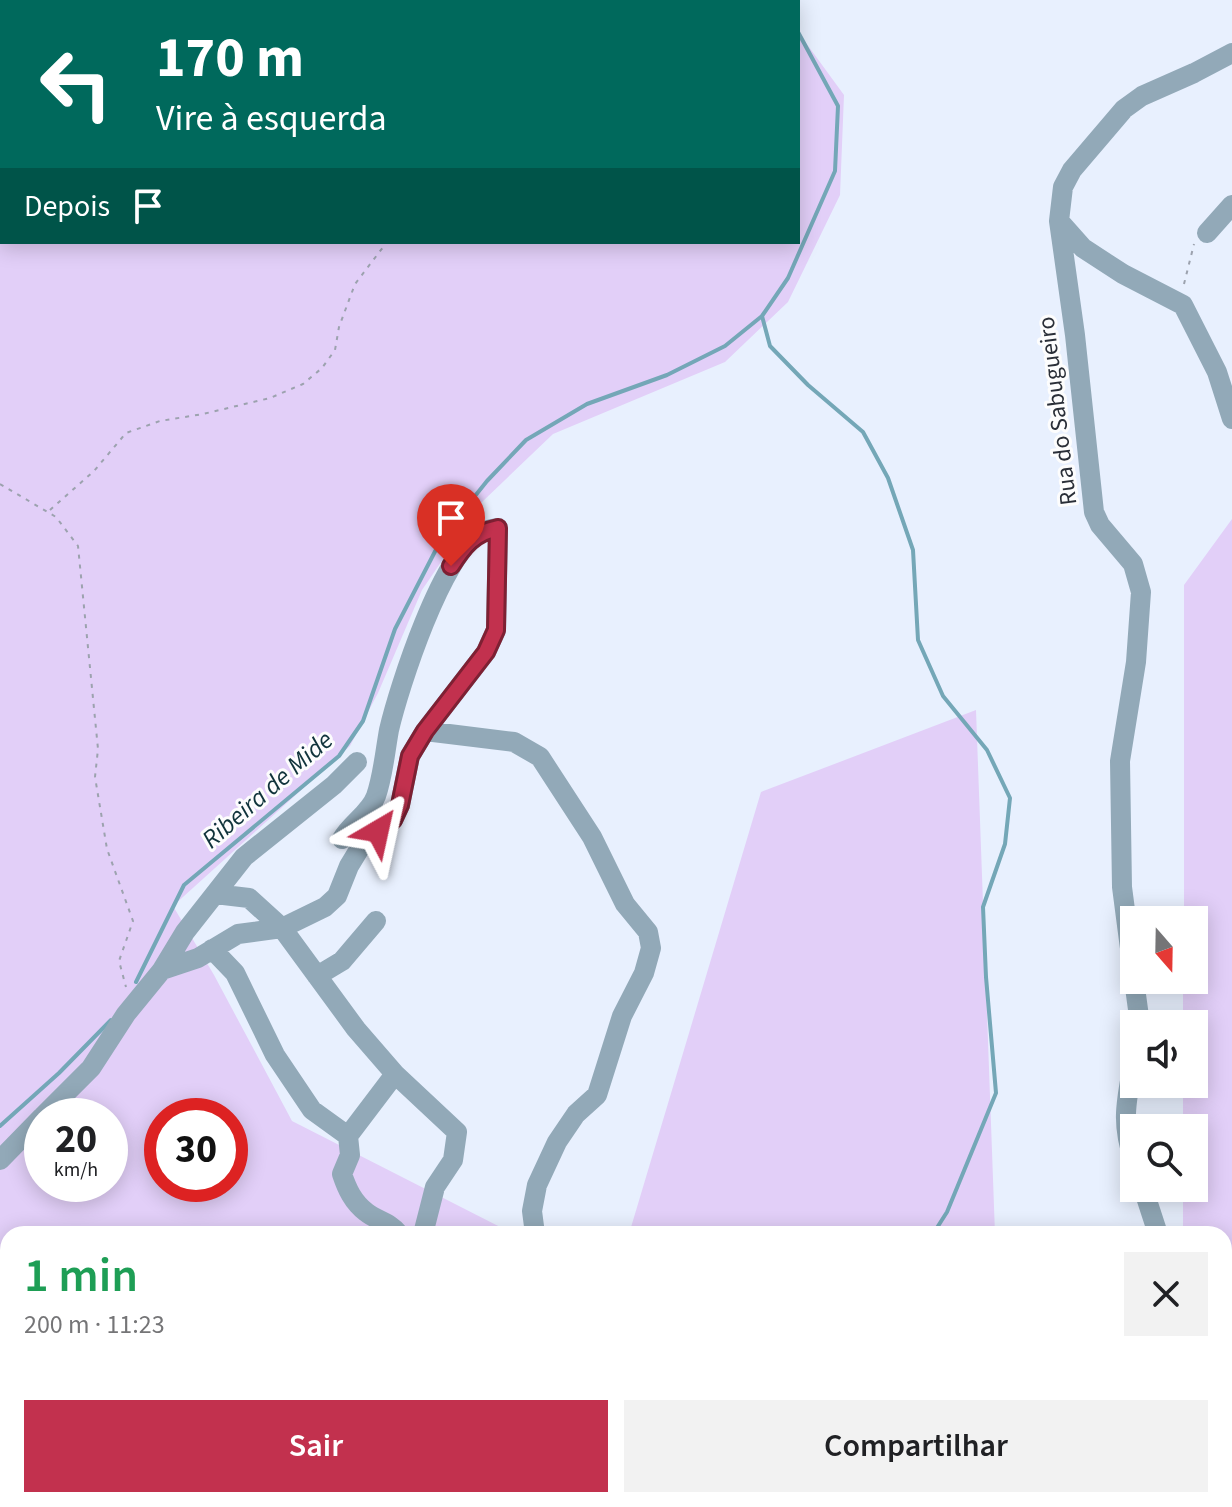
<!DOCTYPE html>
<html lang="pt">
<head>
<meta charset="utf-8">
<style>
	:root { --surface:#fff; --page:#f2f2f2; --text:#202124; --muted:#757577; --accent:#c2314e }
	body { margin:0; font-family:"Source Sans 3",sans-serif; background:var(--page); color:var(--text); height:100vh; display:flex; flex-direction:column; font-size:30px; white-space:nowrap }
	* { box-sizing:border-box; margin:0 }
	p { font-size:26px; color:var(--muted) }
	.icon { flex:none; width:44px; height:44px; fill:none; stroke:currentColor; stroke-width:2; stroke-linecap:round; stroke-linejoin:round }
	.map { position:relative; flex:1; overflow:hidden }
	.drawer { position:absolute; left:0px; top:1226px; width:1232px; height:282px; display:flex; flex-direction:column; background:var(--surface); border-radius:24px 24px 0 0; box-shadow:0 4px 20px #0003 }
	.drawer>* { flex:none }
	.hud { position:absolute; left:0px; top:0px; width:800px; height:244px; box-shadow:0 4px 20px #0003; background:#00695c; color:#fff; overflow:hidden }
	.needle { width:52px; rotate:160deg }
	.controls { position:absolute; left:1120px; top:906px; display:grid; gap:16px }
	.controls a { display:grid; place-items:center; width:88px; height:88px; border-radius:0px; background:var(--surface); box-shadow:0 4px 20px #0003; font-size:40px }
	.speed { position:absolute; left:24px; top:1098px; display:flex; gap:16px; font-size:40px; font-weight:700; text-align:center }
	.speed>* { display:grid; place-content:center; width:104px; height:104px; border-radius:50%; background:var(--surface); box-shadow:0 4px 20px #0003; line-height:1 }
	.speed small { font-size:20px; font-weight:400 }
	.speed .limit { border:12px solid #d22; background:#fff; color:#111 }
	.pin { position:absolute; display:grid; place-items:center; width:68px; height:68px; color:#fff; margin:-82px -34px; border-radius:50% 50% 50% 0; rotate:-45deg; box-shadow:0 0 8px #0007 }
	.pin .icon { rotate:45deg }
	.me { position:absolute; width:88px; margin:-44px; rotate:36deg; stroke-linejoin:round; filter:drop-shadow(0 0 6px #0008) }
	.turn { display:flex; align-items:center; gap:28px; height:168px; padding:0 24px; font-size:36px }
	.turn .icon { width:104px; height:104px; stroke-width:2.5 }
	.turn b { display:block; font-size:56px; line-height:68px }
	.then { display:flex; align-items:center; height:76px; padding:0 24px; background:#0003; gap:16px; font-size:30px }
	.round { display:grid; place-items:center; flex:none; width:84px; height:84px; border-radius:0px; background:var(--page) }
	.overview { display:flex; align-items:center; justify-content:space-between; height:136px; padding:0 24px }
	h1 { font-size:48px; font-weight:600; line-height:60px; color:#1e9e55 }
	.cta { display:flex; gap:16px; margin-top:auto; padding:16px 24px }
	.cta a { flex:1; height:92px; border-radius:0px; background:var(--accent); color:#fff; font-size:32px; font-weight:600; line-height:92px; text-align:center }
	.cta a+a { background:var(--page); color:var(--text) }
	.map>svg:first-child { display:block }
</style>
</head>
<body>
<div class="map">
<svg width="1232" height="1507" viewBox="0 0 1232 1507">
	<rect width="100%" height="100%" fill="#e8f0fe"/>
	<!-- green -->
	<path fill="#e2cff8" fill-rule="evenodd" d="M 149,0 L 764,0 L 766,2 L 147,2 Z
		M 798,32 L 844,95 L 840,195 L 788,302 L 725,362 L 553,434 L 482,502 L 422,590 L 378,693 L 350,746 L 173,906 L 214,975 L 292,1121 L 514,1234 L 8,1234 L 8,1500 L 1224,1500 L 1224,1234 L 1183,1234 L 1183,1188 L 1194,1188 L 1194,1128 L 1183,1128 L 1183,1084 L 1194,1084 L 1194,1024 L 1183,1024 L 1183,980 L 1194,980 L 1194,920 L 1184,920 L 1184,585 L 1232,519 L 1232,1507 L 0,1507 L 0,53 L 2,52 L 2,242 L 798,242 ZM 42,1116 L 110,1116 L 110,1184 L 42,1184 ZM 162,1116 L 230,1116 L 230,1184 L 162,1184 Z
		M 976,710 L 995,1234 L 629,1234 L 761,792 Z"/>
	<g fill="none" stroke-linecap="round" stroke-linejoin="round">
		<!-- stream -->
		<path stroke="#74a7b7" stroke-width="4" d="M 781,0 L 782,2
			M 762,316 L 770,346 L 808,385 L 863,432 L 888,478 L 913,550 L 918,640 L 943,696 L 987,750 L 1010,798 L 1005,844 L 983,907 L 986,977 L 996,1093 L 947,1212 L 933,1234
			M 136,982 L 184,885 L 339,756 L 363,721 L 395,629 L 443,536 L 487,481 L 526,440 L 587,404 L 667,375 L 725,346 L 762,316 L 788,278 L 835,171 L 838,106 L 798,32
			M 0,1126 L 59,1073 L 111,1020
			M 823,1507 L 824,1500"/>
		<!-- path -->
		<path stroke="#9ca2ae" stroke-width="2" stroke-dasharray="4 6" stroke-linecap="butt" d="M 426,0 L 426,2
			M 569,2 L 569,0
			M 1184,284 L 1194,244
			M 0,484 L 56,517 L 78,546 L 98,749 L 95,777 L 107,849 L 133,921 L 119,961 L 126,987
			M 50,510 L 94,471 L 126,433 L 160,421 L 203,414 L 270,398 L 303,384 L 322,368 L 335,350 L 339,327 L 355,284 L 387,242
			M 0,1379 L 8,1373
			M 228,1500 L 230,1507
			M 554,1507 L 558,1500"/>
		<!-- minor -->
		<path stroke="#92a9b8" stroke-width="20" d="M 9,2 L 15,0
			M 1059,221 L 1083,248 L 1123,274 L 1183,305 L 1217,372 L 1232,419
			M 1207,233 L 1232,205
			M 425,731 L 514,742 L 540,757 L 592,837 L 625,904 L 648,932 L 651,948 L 644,973 L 622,1016 L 597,1095 L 576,1114 L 557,1142 L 537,1185 L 532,1211 L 535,1234
			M 215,894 L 249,898 L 282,928 L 356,1029 L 395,1074 L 348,1136 L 350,1155 L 342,1174 C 347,1189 353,1202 366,1212 C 377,1221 390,1222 399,1234
			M 212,949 L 235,973 L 275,1055 L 312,1110 L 348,1136
			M 162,970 L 198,958 L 238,934 L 282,928 L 325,907 L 337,896 L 349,866 L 363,843 L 393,820 L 400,805 L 410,756 L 425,731 L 486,652 L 496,630 L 498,528 C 492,529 485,530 480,533 C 442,554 399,687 389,730 C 385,752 383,776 376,796 C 370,813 351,823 342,839
			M 317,976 L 342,961 L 376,921
			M 1134,979 L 1122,887 L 1120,761 L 1136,662 L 1141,592 L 1133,564 L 1100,525 L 1094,512 L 1075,335 L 1059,221 L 1063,187 L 1072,170 L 1124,109 L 1142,96 L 1194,73 L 1232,53
			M 1134,980 L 1140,1024
			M 1134,1058 C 1127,1100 1120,1120 1134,1161
			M 395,1074 L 457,1132 L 453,1160 L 435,1187 L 423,1234
			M 43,1116 L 91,1068 L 126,1014 L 162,970 L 185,932 L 244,857 L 334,785 L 357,762
			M 0,1160 L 42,1117
			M 1143,1188 L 1158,1234
			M 1014,1507 L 1019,1500"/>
	</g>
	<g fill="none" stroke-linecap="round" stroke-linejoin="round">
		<!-- route casing -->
		<g stroke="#7e2033" stroke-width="20">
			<path id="route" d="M 378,831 L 393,820 L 400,805 L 410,756 L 425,731 L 486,652 L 496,630 L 498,528 C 474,533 464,546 451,566"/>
		</g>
		<!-- route -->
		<use href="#route" stroke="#c2314e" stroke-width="14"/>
	</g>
	<g text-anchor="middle" stroke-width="6" stroke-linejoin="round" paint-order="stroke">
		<!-- street labels -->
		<g font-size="24" fill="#2a2f38" stroke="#fdfdfd">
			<text transform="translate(1057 411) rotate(-97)" y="8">Rua do Sabugueiro</text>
		</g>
		<!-- water labels -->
		<g font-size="26" font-style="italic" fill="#10333b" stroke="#fdfdfd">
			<text transform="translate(267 789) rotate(-41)" y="9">Ribeira de Mide</text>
		</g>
	</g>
</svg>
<div class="controls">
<a><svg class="needle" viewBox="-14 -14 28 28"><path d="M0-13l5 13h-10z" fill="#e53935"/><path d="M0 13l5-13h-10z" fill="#757577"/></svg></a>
<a><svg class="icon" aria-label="sound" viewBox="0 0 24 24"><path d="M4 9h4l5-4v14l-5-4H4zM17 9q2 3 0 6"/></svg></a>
<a><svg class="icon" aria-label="search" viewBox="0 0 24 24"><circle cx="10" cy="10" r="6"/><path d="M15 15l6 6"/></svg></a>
</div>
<div class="speed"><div>20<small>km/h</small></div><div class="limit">30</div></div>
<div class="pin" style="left:451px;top:566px;background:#d93025"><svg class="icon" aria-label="arrive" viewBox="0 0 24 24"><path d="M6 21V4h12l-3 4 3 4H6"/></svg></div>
<svg class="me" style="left:378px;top:831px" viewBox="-20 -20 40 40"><path d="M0-17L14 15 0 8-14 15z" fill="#c2314e" stroke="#fff" stroke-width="4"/></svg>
<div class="hud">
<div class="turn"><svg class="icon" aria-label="left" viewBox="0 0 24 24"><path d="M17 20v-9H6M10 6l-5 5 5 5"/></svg><div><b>170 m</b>Vire à esquerda</div></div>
<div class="then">Depois<svg class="icon" aria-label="arrive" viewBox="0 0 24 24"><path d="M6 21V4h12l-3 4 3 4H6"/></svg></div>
</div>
<section class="drawer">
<div class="overview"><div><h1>1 min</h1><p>200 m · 11:23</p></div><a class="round"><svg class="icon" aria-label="close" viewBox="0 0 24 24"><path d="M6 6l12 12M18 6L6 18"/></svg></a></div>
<div class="cta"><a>Sair</a><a>Compartilhar</a></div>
</section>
</div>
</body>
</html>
